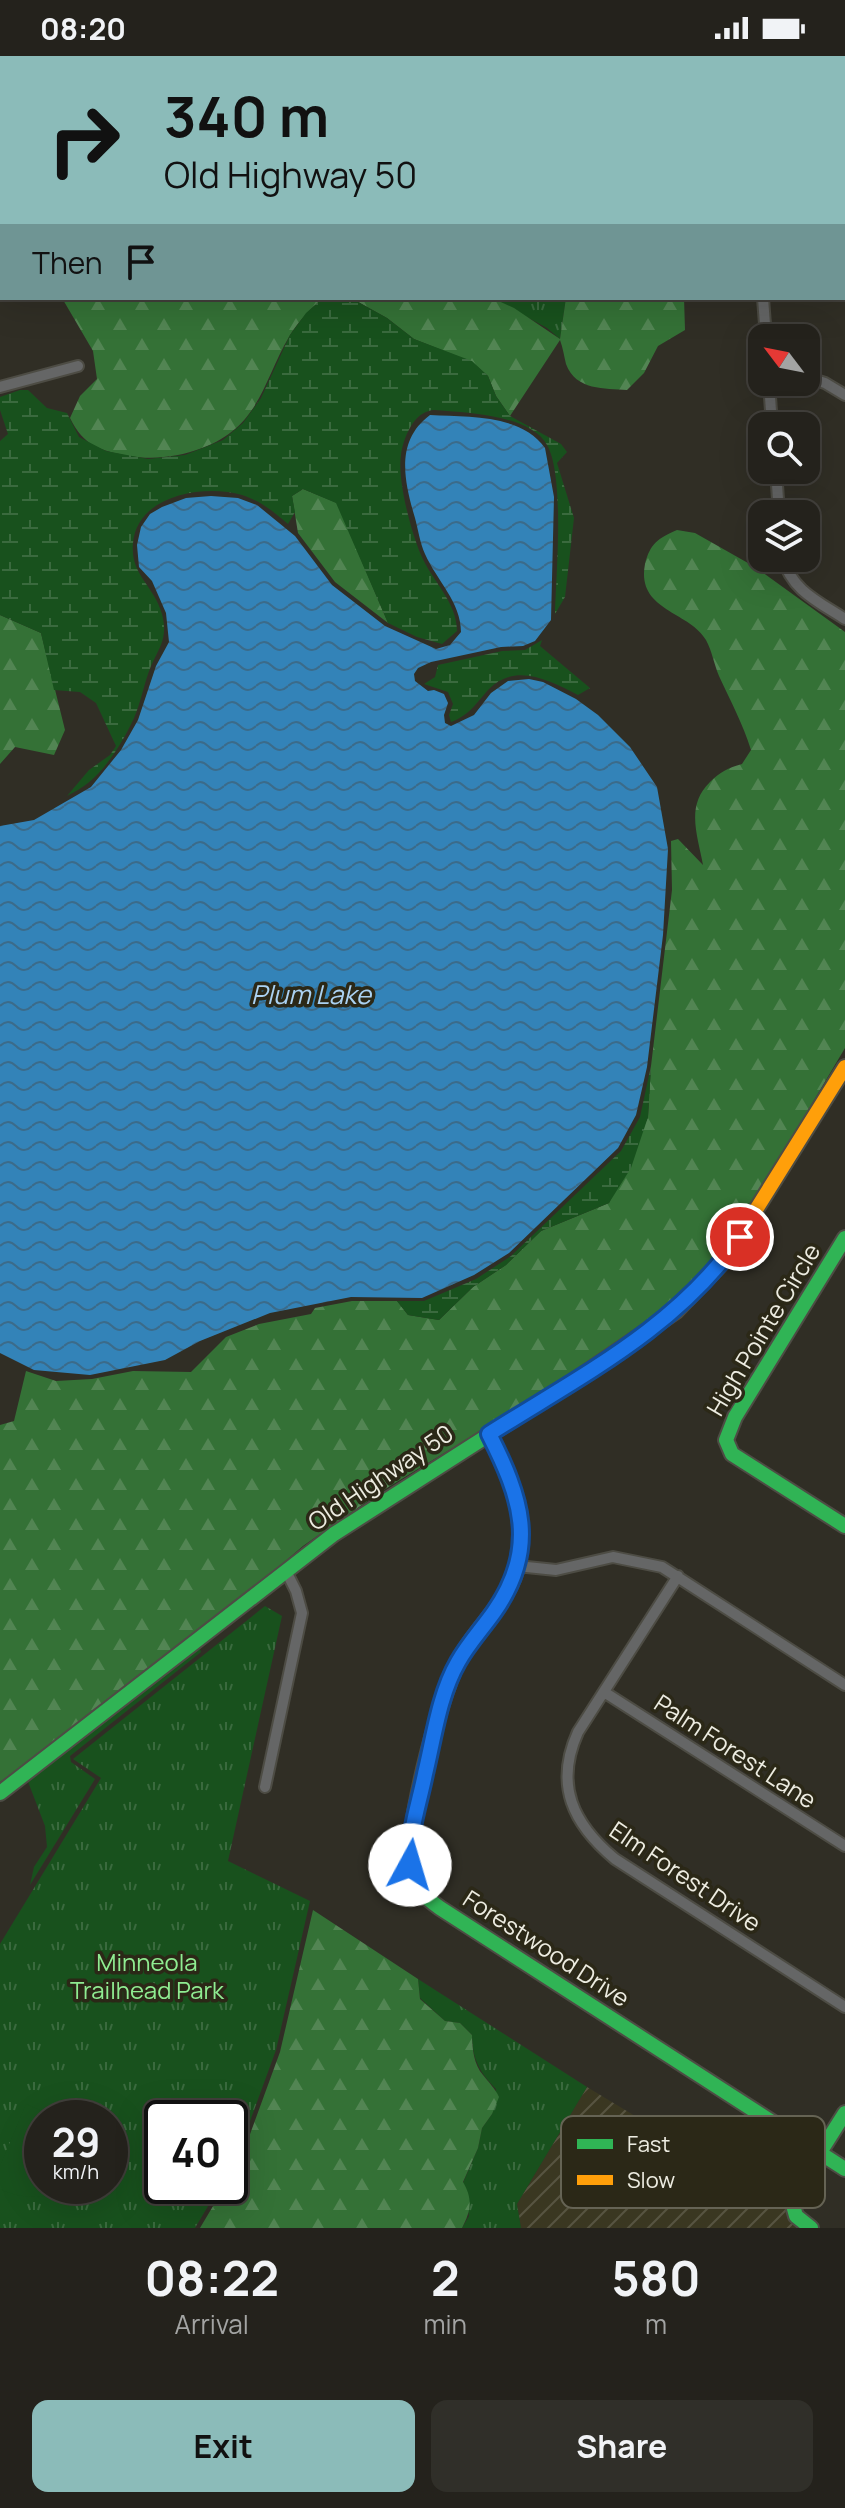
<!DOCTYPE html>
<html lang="en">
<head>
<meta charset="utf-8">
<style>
	:root { --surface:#24221c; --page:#302f29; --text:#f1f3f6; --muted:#a3a4a3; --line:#413f3b; --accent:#8bbbb9 }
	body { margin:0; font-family:Manrope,sans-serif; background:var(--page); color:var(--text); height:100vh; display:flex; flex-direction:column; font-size:30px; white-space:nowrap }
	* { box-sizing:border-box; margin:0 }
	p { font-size:26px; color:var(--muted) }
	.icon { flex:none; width:44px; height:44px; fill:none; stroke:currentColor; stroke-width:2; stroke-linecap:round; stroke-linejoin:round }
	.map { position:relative; height:2172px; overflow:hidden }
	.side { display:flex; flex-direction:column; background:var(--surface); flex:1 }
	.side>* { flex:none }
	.hud { position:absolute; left:0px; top:0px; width:846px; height:244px; box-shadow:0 8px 32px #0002,0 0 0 2px var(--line); background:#8bbbb9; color:#111; overflow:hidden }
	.needle { width:52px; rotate:302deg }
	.tools { position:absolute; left:748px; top:268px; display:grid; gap:16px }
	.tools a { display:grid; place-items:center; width:72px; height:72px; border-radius:16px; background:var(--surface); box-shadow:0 8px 32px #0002,0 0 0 2px var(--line); font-size:40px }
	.speed { position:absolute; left:24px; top:2044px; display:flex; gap:16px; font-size:40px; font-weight:700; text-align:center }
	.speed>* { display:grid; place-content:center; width:104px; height:104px; border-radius:50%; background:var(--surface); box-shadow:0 8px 32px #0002,0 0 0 2px var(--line); line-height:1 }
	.speed small { font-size:20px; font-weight:400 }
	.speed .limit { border:4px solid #111; border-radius:12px; background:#fff; color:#111 }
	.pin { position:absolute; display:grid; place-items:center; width:68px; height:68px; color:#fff; margin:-34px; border:4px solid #fff; border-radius:50%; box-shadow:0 2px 8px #0007 }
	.me { position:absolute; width:88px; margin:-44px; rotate:6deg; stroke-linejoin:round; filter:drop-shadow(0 0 6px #0008) }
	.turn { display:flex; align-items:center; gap:28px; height:168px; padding:0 32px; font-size:36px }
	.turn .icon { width:104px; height:104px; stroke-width:2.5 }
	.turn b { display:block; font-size:56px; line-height:68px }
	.then { display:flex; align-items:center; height:76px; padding:0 32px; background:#0003; gap:16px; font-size:30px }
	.eta { display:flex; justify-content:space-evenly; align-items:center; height:136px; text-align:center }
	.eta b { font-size:48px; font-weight:700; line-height:56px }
	.cta { display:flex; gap:16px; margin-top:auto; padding:16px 32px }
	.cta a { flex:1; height:92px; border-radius:16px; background:var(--accent); color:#111; font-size:32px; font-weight:700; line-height:92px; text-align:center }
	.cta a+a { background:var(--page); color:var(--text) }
	.status { display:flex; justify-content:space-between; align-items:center; height:56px; padding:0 40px; background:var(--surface); direction:ltr }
	.status svg { height:22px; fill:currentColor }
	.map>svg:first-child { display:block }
</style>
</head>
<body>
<div class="status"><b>08:20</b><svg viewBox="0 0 49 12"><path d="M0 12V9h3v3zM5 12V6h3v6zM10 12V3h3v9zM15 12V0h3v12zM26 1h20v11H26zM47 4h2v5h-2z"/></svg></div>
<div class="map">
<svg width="845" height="2172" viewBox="0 0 845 2172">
	<defs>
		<pattern id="industrial-furrows" width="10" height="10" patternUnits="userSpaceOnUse" patternTransform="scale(2)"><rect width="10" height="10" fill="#3a3721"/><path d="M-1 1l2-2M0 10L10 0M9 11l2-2" fill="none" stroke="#575441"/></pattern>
		<pattern id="grass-tufts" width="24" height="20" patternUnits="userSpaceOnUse" patternTransform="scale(2)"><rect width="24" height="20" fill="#18511d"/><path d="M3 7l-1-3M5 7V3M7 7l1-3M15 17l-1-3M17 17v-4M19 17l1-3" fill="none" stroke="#3a6a3e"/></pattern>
		<pattern id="forest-firs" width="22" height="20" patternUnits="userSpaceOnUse" patternTransform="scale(2)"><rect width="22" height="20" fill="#347136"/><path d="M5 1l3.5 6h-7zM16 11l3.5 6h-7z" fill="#528553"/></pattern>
		<pattern id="wetland-marsh" width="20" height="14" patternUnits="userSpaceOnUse" patternTransform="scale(2)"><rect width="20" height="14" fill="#18511d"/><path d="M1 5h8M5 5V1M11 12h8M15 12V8" fill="none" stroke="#3a6a3e"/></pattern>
		<pattern id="water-waves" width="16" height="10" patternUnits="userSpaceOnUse" patternTransform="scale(2)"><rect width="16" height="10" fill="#3383b8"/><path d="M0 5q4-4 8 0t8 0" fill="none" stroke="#3b6b8a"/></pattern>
	</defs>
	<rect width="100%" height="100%" fill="#302e25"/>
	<!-- industrial -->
	<path fill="url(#industrial-furrows)" d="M 587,2031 L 786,2151 L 802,2172 L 521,2172 L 517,2148 Z"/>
	<!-- grass -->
	<path fill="url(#grass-tufts)" fill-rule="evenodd" d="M 492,242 L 566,242 L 560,283 L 547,272 Z
		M 265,1550 L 282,1560 L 228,1805 L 310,1845 L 276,1994 L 237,2101 L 230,2113 L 230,2062 L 162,2062 L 162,2130 L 220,2130 L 195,2172 L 0,2172 L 0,1888 L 101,1722 L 73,1703 ZM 42,2062 L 110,2062 L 110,2130 L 42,2130 Z
		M 199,1590 L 201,1596 L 70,1700 L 71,1706 L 95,1723 L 30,1829 L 34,1811 L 47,1791 L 45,1770 L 27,1723 Z
		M 418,1923 L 587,2031 L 517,2148 L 521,2172 L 462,2172 L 469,2160 L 463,2127 L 478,2092 L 482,2072 L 492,2058 L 496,2033 C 480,2017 472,2003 472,1979 L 460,1967 L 445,1965 L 420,1942 Z"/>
	<!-- forest -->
	<path fill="url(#forest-firs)" d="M 207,0 L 655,0 L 655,2 L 206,2 Z
		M 62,242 L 323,242 C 310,253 299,265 290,279 C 262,327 260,370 202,392 C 178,401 154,404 129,400 C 99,394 84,390 70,362 L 80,340 L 97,323 L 93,295 Z
		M 351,242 L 492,242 L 514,252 L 560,283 L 566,242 L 684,242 L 685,274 L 658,290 L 644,317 L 627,334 C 605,332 576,335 566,308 C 564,300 563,292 560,284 L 510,360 L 496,340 L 488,320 L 472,306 L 414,283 L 387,262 Z
		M 303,433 L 337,447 L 388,567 L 335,526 L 298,477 L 292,440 Z
		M 677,474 L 695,477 L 755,511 L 845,576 L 845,992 L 734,1179 L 685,1236 L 569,1321 L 382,1435 L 303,1490 L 232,1551 L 80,1669 L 0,1726 L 0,1369 L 14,1365 L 26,1315 L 56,1325 L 92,1323 L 133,1315 L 191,1316 L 226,1281 L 259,1268 L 311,1258 L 315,1252 L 352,1245 L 397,1245 L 408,1259 L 439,1264 L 473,1231 L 506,1209 L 541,1175 L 609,1147 L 648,1061 L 651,1010 L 672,834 L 671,785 L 678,783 L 703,809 C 698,780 685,750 710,726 C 720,716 728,712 742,708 L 751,694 C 743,668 730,644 719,620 C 714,608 712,595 706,584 C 689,555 636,555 645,508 C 650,488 658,482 677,474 Z
		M 0,559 L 41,577 L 65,674 L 54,699 L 15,691 L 0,708 Z
		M 313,1854 L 418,1923 L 420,1943 L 445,1965 L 460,1967 L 472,1979 C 472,1992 474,2009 483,2019 C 489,2027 495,2032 499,2041 L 492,2058 L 482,2072 L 478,2092 L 463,2126 C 473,2143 471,2155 462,2172 L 200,2172 L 225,2130 L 230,2130 L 230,2122 L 241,2103 L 280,1996 Z"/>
	<!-- wetland -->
	<path fill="url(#wetland-marsh)" d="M 323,242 L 351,242 L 387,262 L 414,283 L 472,305 L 488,320 L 496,340 L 510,360 L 561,388 L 567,396 L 557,407 L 574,462 L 565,541 L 555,558 C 556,519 565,420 547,389 C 532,361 475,357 447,355 C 442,355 434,353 429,355 C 412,359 403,384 401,399 C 397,423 411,476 421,499 C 432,525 457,546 457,575 L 442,588 L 417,581 L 388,567 L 336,447 L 303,433 L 292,440 L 295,456 L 288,468 C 274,456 261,445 242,439 C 204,428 137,439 133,487 C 130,519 154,529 162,558 C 168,582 160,590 151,610 C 144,627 141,646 134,662 C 124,684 107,712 88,727 C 82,732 74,736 67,740 L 89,714 L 110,699 L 116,690 L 96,647 L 80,636 L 54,634 L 41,577 L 0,559 L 0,385 L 8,378 L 0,354 L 0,341 L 20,334 L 28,334 L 47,352 L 67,357 L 79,381 L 106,395 L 148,403 L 185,399 L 223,384 L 243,367 L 261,342 L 290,279 L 306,257 Z
		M 542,584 L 540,590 L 590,632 L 578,639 C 550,625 516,606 489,633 C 476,647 470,659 451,666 L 449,659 L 453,648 L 448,636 L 424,628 L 435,621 L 438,609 L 502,595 L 525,594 Z
		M 651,1010 L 648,1061 L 631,1112 L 609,1147 L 541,1175 L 506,1209 L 473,1231 L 439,1264 L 408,1259 L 397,1245 L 424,1245 L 476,1223 L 511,1200 L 621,1095 L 640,1061 Z"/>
	<!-- garden -->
	<path fill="#18511d" d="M 26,2048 L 58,2062 L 42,2062 L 42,2130 L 76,2130 C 56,2144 21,2144 0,2133 L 0,2110 Z"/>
	<!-- water -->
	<path fill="url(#water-waves)" d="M 430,359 C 467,361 521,358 545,392 L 554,441 L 551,564 L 535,585 L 523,590 L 501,591 L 431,606 L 418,612 L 414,618 L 415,625 L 428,635 L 434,634 L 444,638 L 448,647 L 444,659 L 445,667 L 451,670 L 474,659 L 491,637 L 508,625 L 529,623 L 543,626 L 576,643 L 598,659 L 630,691 L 657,731 L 668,793 L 663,879 L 647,1011 L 636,1059 L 618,1092 L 509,1197 L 474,1219 L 422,1242 L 351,1241 L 270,1257 L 200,1285 L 165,1304 L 90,1319 L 34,1314 L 0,1297 L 0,770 L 34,764 L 91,731 L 121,694 L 138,664 L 156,610 L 169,586 L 166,557 L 152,525 L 139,511 L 137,489 L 141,471 L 150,458 L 162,451 L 186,442 L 211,440 L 238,442 L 257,449 L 295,480 L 332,529 L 385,570 L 436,593 L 450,589 L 461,576 C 461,546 437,525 425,498 C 420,487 418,473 415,462 C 404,425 395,385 430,359 Z"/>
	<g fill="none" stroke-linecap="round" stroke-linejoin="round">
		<!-- street casing -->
		<g stroke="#4d4c44" stroke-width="14">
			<path id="street" d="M 124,2 L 126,0
				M 772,2 L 773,0
				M 844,137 L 845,136
				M 0,199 L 2,196
				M 763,242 L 766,282
				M 806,321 L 825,327 L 845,339
				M 769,326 L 772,370
				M 0,331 L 78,310
				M 776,414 L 779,458
				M 783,502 C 791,534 819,546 845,563
				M 517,1510 L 556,1514 L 613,1501 L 662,1511 L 845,1629
				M 678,1520 L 578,1676 C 554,1729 573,1768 615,1803 L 845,1951
				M 604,1636 L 845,1790
				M 265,1731 L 302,1557 L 296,1535 L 286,1515"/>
		</g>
		<!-- fast casing -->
		<g stroke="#4d4c44" stroke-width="18">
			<path id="fast" d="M 845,1182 L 735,1361 L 726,1384 L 732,1398 L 845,1470
				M 489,1378 C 510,1419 527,1460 518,1507 C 510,1547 475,1571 458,1606 C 439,1643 402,1782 412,1820 C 416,1834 429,1844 440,1852 L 845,2113
				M 0,1737 L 334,1478 L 581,1320
				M 811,2172 L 796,2160 L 791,2142 L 845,2057"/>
		</g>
		<!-- slow casing -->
		<g stroke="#4d4c44" stroke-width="18">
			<path id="slow" d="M 581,1320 L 676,1255 L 724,1205 L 845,1011"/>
		</g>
		<!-- street -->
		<use href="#street" stroke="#656666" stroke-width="10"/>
		<!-- fast -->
		<use href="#fast" stroke="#30b455" stroke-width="14"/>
		<!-- slow -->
		<use href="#slow" stroke="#ff9f0a" stroke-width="14"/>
	</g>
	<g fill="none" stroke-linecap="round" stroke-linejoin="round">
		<!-- route casing -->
		<g stroke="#114b97" stroke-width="20">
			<path id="route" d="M 410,1809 C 408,1778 419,1748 425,1718 C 434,1681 439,1639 458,1606 C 468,1588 482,1573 494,1556 C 539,1492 521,1441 489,1378 C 580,1320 677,1272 740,1181"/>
		</g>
		<!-- route -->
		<use href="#route" stroke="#1a73e8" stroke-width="14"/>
	</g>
	<g text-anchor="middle" stroke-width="7" stroke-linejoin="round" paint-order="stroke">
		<!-- street labels -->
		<g font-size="24" fill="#edece1" stroke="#2b2817">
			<text transform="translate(764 1274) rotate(-59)" y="8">High Pointe Circle</text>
			<text transform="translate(381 1422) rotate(-34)" y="8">Old Highway 50</text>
			<text transform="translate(735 1696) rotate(33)" y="8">Palm Forest Lane</text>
			<text transform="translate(685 1821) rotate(34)" y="8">Elm Forest Drive</text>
			<text transform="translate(546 1893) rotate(33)" y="8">Forestwood Drive</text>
		</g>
		<!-- park labels -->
		<g font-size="24" fill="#8fec91" stroke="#2b2817">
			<text x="147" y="1915">Minneola<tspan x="147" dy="28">Trailhead Park</tspan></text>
		</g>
		<!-- water labels -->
		<g font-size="26" font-style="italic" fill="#abd2f2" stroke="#2b2817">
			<text x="311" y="948">Plum Lake</text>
		</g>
	</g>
	<!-- legend -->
	<rect x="561" y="2060" width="264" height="92" rx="12" fill="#2b2817" stroke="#656354" stroke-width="2"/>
	<rect x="577" y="2083" width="36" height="10" fill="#30b455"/>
	<rect x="577" y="2119" width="36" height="10" fill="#ff9f0a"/>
	<g font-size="22" fill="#edece1">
		<text x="627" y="2096">Fast</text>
		<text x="627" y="2132">Slow</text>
	</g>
</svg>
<div class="tools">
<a><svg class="needle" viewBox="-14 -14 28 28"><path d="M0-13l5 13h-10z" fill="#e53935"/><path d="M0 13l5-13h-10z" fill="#a3a4a3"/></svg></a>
<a><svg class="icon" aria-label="search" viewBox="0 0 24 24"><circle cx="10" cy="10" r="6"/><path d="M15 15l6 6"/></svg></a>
<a><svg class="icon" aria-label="layers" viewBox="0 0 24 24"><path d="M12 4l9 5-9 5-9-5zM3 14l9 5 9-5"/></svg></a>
</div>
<div class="speed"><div>29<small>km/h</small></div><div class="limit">40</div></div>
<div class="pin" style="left:740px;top:1181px;background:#d93025"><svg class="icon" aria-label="arrive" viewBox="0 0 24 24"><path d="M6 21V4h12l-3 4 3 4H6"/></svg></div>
<svg class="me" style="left:410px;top:1809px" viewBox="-20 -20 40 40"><circle r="19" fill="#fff"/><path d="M0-13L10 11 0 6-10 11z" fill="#1a73e8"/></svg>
<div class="hud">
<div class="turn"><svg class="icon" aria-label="right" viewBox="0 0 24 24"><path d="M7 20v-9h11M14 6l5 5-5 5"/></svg><div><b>340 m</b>Old Highway 50</div></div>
<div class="then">Then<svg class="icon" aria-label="arrive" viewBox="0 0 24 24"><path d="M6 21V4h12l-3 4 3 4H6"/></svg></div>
</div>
</div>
<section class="side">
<div class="eta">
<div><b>08:22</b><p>Arrival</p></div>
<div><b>2</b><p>min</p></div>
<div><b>580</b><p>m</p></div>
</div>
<div class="cta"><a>Exit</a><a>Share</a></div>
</section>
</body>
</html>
